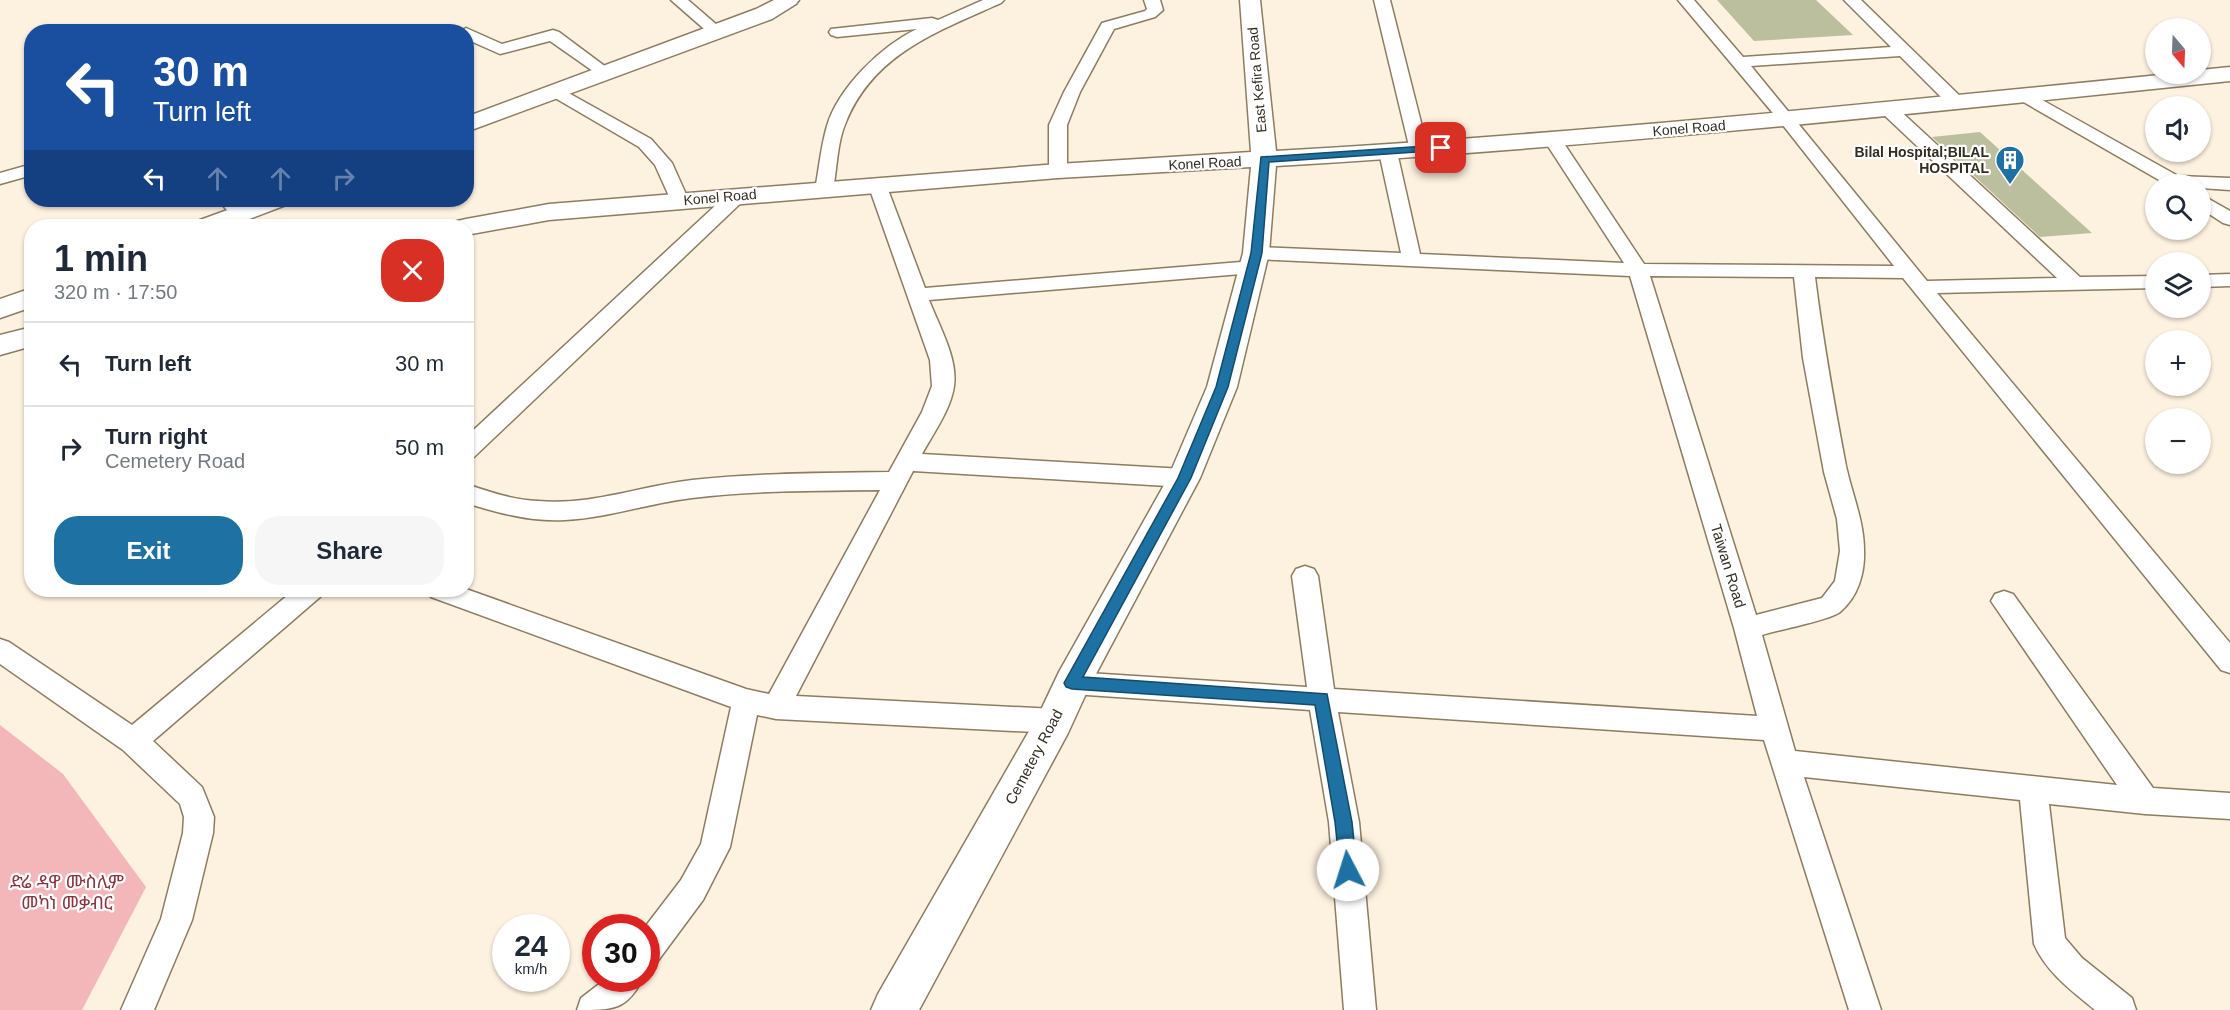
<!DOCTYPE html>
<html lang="en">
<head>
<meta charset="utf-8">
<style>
	:root { --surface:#fff; --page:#f6f6f7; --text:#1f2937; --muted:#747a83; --line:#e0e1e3; --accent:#1e72a3 }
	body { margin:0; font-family:Arial,"Noto Sans Ethiopic",sans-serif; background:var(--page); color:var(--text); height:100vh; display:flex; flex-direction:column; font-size:22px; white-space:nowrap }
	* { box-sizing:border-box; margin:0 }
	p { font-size:20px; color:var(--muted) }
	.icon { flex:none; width:33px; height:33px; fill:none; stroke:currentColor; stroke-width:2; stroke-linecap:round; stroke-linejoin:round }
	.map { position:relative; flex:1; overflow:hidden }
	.side { position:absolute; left:24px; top:219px; width:450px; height:378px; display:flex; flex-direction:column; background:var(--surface); border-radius:24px; box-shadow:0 2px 4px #0004 }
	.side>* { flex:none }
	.guide { position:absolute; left:24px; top:24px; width:450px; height:183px; border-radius:24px; box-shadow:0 2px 4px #0004; background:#1a4fa0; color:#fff; overflow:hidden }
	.needle { width:39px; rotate:161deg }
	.tools { position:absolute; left:2145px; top:18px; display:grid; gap:12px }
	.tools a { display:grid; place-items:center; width:66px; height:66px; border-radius:50%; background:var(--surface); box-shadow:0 2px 4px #0004; font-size:30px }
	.speed { position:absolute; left:492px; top:914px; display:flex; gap:12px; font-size:30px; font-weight:700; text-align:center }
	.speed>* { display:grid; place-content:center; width:78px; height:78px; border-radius:50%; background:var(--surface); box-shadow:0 2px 4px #0004; line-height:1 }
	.speed small { font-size:15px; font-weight:400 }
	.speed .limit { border:9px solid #d22; background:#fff; color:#111 }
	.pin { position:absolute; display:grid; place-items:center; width:51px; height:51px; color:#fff; margin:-26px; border-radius:12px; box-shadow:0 3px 9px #0006 }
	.me { position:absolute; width:66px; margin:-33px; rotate:355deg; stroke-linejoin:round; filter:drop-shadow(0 0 4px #0008) }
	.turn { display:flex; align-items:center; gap:21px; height:126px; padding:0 30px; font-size:27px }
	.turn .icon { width:78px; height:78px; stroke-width:2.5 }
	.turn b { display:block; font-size:42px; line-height:51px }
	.lanes { display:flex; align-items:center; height:57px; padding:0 30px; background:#0003; justify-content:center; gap:30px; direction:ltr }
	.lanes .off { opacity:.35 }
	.round { display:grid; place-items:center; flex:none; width:63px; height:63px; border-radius:24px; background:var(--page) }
	.overview { display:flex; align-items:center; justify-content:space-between; height:102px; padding:0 30px }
	h1 { font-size:36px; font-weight:700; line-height:45px }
	.action { display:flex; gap:12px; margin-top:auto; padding:12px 30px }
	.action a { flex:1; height:69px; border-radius:24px; background:var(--accent); color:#fff; font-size:24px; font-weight:700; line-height:69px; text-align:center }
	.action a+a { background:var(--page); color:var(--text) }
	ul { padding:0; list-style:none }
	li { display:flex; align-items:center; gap:18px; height:84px; padding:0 30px; border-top:2px solid var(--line) }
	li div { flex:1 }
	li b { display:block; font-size:22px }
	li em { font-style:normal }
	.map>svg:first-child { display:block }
</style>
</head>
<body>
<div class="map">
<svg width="2230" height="1010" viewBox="0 0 2230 1010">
	<rect width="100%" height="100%" fill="#fdf1df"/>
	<!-- green -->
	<path fill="#f4b7b9" d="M 0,725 L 63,774 L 146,887 L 82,1010 L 0,1010 Z"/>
	<!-- building -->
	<path fill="#bcbf9e" d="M 1717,0 L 1816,0 L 1853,35 L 1754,41 Z
		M 1980,132 L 2092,233 L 2040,237 L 1932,137 Z"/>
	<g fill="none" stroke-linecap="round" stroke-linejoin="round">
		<!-- street casing -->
		<g stroke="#8d7c60" stroke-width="3">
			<path id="street" d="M 671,0 L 688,0 L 725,32 L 723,35 L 711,35 Z
				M 983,0 L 1004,0 L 1001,3 C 939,31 874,53 846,122 C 837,142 837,169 833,190 L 831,194 L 817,194 L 815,190 C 819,169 821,146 827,126 C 838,88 882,45 917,29 L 837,37 L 831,35 L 829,32 L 831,29 L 932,18 L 938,20 Z
				M 1144,0 L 1160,0 L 1163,10 L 1155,17 L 1114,29 L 1080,92 L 1067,125 L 1067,171 L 1064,175 L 1052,175 L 1049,171 L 1049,125 L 1064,92 L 1102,23 L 1145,11 L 1147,9 Z
				M 1374,0 L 1390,0 L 1428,150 L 1425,154 L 1413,154 L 1410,150 Z
				M 1678,0 L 1694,0 L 1743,57 L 1891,47 L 1844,0 L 1861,0 L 1963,99 L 1965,103 L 1963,107 L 1951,107 L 1900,56 L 1751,66 L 1927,281 L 2057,278 L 1883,114 L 1880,110 L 1883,106 L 1895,106 L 2080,277 L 2156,276 L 2156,288 L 1937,293 L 2230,643 L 2230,673 L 2221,670 L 1903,278 L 1815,277 C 1823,341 1834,403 1846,466 C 1852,494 1864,521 1864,550 C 1865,573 1858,597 1840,612 C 1830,620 1778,630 1762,635 L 1795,751 L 2117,785 L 1991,601 L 1995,594 L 2004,591 L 2013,594 L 2153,788 L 2230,793 L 2230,819 L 2145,814 L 2049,804 L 2065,938 L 2082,958 L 2132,998 L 2136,1010 L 2095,1010 C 2072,991 2046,972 2034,944 L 2020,800 L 1804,777 L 1881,1010 L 1849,1010 L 1764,740 L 1338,712 L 1359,822 L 1376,1010 L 1344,1010 L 1329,822 L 1310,710 L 1072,694 L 1062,691 L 1058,683 L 1062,675 L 1072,672 L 1307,687 L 1292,576 L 1296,569 L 1305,566 L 1314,569 L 1318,576 L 1334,689 L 1757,716 L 1734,628 L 1630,276 L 1256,259 L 1249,257 L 1246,253 L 1249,249 L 1256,247 L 1401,253 L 1379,152 L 1382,148 L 1394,148 L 1397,152 L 1420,254 L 1624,263 L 1544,140 L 1547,136 L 1559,136 L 1644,264 L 1894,266 L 1782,124 ZM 1650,276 L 1794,277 L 1803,358 L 1824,472 L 1837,519 L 1840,551 L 1835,581 L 1822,598 L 1756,615 Z
				M 466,28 L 502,44 L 553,30 L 559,32 L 614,73 L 606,78 L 600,76 L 550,41 L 500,54 L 466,39 L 466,32 L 459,32 Z
				M 556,86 L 651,139 L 672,163 L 689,201 L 687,205 L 673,205 L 655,165 L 639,147 L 550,95 L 548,91 L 550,87 Z
				M 2026,91 L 2178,176 L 2230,178 L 2230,190 L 2200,188 L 2200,184 L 2166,184 L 2020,100 L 2018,96 L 2020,92 Z
				M 32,164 L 32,175 L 0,184 L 0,173 Z
				M 878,181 L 885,183 L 887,187 L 925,288 L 1253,261 L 1260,263 L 1263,267 L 1260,271 L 1253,273 L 929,300 C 939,326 958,358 954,386 C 951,409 933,434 922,454 L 1184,469 L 1192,472 L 1196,478 L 1192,484 L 1184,487 L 913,471 L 796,696 L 1055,709 L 1065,713 L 1069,721 L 1065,729 L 1055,733 L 776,719 L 757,715 L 730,847 L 703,900 L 657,962 L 646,966 L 645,927 L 681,880 L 701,844 L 731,707 L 431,597 L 427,590 L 466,589 L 746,689 L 769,694 L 880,490 C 817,491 754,490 692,498 C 649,503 608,518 565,520 C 531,522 498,513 466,503 L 466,484 C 490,492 513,500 538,501 C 590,506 640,486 692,480 C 757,473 823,473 889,472 L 922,412 L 932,386 L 930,360 L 869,187 L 871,183 Z
				M 737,190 L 744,192 L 746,196 L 744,200 L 474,457 L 466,459 L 466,437 L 730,192 Z
				M 2200,194 L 2230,211 L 2230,225 L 2223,223 L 2200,208 Z
				M 218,200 L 237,200 L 250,214 L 248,218 L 234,218 Z
				M 2230,274 L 2230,286 L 2200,287 L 2200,275 Z
				M 294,590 L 324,590 L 320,597 L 153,741 L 202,787 L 214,817 L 213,833 L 192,920 L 154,1010 L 121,1010 L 161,919 L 183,833 L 184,817 L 180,804 L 123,750 L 0,664 L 0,639 L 9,642 L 132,725 Z
				M 607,978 L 643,978 C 627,1010 614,1010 577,1010 L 581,998 Z"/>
		</g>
		<!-- secondary casing -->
		<g stroke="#8d7c60" stroke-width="3">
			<path id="secondary" d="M 774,0 L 799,0 L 796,4 L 772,19 L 466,132 L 466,117 L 756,9 Z
				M 1240,0 L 1260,0 L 1276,151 C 1574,134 1872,104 2169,74 L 2200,74 L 2200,70 L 2230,67 L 2230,81 C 1912,114 1595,147 1276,166 L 1269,253 L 1237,387 L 1200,478 L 1089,687 L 1068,733 L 919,1010 L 871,1010 L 878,994 L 1040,712 L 1059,672 L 1168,478 L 1207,387 L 1243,253 L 1251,167 L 1058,178 L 549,220 L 466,235 L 466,226 L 453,226 L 457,221 L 466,219 L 549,204 L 1058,164 L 1251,152 Z
				M 255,200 L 290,200 L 286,205 L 231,226 L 196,226 L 200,220 Z
				M 32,288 L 32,307 L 0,318 L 0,299 Z
				M 32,327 L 32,346 L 0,355 L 0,335 Z"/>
		</g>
		<!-- street -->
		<use href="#street" fill="#fff" fill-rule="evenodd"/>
		<!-- secondary -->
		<use href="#secondary" fill="#fff" fill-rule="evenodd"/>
	</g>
	<!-- route -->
	<path fill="#1e72a3" stroke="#144a6a" stroke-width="1.5" d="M 1441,145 L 1446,148 L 1445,150 L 1269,162 L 1262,253 L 1228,387 L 1191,478 L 1083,677 L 1327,694 L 1352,822 L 1357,870 L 1354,875 L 1348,878 L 1342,875 L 1340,870 L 1335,822 L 1315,705 L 1072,689 L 1066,687 L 1064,683 L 1178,478 L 1216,387 L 1251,253 L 1261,157 Z"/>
	<!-- icons -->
	<defs>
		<g id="building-pin" transform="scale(1.5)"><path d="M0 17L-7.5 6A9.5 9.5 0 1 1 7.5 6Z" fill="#1e72a3" stroke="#fff"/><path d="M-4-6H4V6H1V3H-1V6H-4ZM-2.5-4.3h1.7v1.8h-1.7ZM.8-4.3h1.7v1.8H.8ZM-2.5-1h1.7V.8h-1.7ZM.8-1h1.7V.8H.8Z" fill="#fff"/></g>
	</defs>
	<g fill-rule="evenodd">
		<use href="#building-pin" x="2010" y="160"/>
	</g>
	<g text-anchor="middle" stroke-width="4.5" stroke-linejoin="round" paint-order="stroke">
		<!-- far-street labels -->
		<g font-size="14" fill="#332c20" stroke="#fff">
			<text transform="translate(1257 80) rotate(-95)" y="5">East Kefira Road</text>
			<text transform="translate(1689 128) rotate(-5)" y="5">Konel Road</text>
			<text transform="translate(1205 163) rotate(-3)" y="5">Konel Road</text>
			<text transform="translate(720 197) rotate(-5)" y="5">Konel Road</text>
		</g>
		<!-- far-poi labels -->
		<g font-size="14" font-weight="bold" fill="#332c20" stroke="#fff" text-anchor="end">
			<text x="1989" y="157">Bilal Hospital;BILAL<tspan x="1989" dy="16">HOSPITAL</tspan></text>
		</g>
		<!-- street labels -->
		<g font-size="15" fill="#332c20" stroke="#fff">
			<text transform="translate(1728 566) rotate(73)" y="5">Taiwan Road</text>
			<text transform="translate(1034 757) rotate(-62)" y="5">Cemetery Road</text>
		</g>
		<!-- near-park labels -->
		<g font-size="18" fill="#8e303d" stroke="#fff">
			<text x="67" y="888">ድሬ ዳዋ ሙስሊም<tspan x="67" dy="21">መካነ መቃብር</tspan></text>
		</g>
	</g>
</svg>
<div class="tools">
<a><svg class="needle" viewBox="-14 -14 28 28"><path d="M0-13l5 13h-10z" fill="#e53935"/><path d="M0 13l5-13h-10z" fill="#747a83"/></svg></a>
<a><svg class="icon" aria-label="sound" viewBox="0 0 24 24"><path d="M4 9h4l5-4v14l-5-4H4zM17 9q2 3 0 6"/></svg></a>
<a><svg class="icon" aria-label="search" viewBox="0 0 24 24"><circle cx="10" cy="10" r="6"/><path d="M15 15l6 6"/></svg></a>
<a><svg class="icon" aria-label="layers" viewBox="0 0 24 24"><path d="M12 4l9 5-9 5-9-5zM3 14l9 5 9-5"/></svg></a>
<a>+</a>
<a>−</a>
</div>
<div class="speed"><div>24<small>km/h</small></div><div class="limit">30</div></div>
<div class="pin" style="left:1441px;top:148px;background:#d93025"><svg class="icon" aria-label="arrive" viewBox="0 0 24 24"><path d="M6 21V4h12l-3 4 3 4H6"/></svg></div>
<svg class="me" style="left:1348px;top:870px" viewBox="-20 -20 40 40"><circle r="19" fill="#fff"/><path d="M0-13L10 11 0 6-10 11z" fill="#1e72a3"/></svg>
<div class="guide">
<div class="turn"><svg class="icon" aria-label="left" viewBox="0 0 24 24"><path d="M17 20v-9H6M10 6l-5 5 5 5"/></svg><div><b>30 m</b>Turn left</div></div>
<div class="lanes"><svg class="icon" aria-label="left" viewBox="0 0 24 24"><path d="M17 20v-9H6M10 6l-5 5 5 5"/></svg><svg class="icon off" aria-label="ahead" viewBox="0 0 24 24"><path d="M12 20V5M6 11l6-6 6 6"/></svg><svg class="icon off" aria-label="ahead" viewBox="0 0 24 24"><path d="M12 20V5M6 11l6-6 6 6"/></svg><svg class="icon off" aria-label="right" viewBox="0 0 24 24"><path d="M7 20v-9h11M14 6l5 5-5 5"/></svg></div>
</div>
<section class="side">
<div class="overview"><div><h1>1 min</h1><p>320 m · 17:50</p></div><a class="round" style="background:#d93025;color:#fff"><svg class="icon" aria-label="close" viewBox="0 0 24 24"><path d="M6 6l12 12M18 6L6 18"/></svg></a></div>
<ul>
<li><svg class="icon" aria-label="left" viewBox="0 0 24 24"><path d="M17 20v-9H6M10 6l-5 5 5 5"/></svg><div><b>Turn left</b></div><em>30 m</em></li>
<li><svg class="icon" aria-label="right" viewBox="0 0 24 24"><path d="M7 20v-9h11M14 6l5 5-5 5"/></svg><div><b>Turn right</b><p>Cemetery Road</p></div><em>50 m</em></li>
</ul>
<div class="action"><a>Exit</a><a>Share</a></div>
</section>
</div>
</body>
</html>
